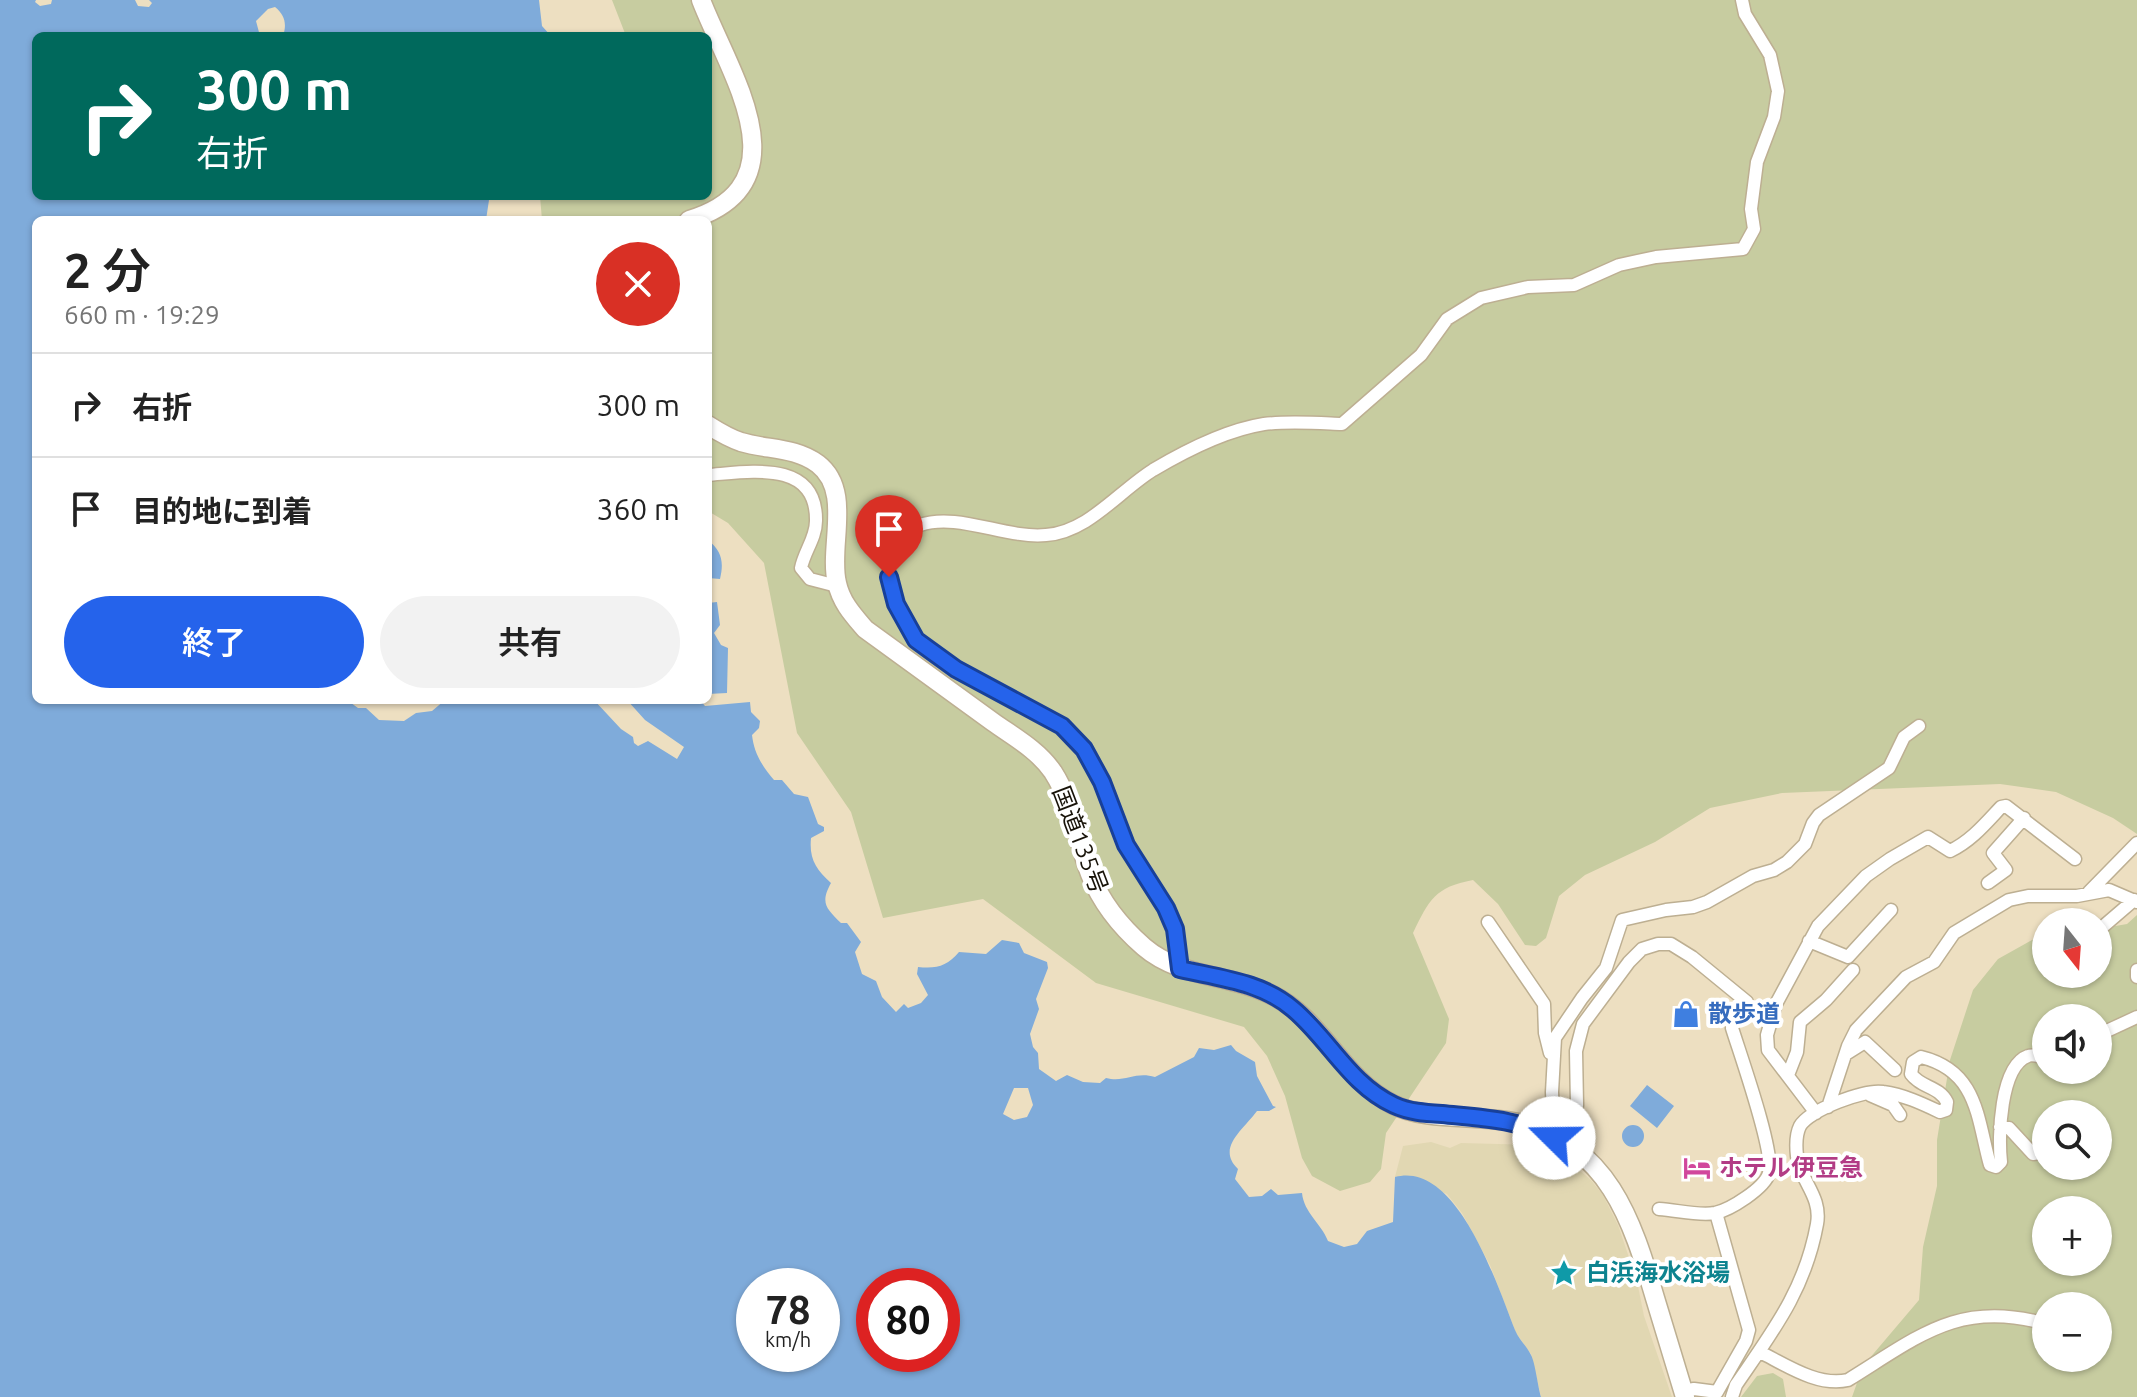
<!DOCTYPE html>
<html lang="ja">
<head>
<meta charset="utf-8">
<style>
	:root { --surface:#fff; --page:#f2f2f2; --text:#222; --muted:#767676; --line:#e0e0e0; --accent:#2563eb }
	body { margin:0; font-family:Ubuntu,"Noto Sans JP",sans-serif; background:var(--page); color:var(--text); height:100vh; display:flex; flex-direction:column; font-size:30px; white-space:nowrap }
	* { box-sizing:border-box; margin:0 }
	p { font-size:26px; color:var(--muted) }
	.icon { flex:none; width:44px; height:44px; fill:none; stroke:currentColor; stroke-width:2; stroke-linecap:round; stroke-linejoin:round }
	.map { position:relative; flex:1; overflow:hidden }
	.side { position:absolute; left:32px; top:216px; width:680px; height:488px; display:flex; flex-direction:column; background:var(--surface); border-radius:12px; box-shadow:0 2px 6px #0004 }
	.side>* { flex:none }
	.top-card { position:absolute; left:32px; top:32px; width:680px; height:168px; border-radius:12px; box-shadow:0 2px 6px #0004; background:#00695c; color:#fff; overflow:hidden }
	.needle { width:52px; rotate:163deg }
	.fabs { position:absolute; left:2032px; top:908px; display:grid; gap:16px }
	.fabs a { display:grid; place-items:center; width:80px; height:80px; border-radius:50%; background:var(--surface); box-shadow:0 2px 6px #0004; font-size:40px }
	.speed { position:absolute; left:736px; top:1268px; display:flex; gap:16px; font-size:40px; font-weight:700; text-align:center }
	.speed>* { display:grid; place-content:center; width:104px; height:104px; border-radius:50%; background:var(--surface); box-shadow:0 2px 6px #0004; line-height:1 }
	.speed small { font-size:20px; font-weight:400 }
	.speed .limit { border:12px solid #d22; background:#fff; color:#111 }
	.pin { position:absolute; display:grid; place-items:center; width:68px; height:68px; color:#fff; margin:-82px -34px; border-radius:50% 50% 50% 0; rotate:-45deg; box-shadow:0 0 8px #0007 }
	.pin .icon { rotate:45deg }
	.me { position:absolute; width:88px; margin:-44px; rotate:292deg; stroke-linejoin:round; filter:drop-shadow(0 0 6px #0008) }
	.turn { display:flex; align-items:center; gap:28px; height:168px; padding:0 32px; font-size:36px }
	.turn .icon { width:104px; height:104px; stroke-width:2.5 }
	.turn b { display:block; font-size:56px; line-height:68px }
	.round { display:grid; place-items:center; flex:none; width:84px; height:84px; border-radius:42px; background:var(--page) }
	.summary { display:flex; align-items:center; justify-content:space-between; height:136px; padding:0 32px }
	h1 { font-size:48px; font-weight:600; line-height:60px }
	.button { display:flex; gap:16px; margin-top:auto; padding:16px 32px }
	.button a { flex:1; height:92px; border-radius:48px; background:var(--accent); color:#fff; font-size:32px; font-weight:600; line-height:92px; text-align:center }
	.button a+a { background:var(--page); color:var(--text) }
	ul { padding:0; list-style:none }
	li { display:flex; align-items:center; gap:24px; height:104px; padding:0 32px; border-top:2px solid var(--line) }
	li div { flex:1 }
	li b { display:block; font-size:30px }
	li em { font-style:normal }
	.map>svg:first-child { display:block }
</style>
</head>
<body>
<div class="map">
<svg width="2137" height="1397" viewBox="0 0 2137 1397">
	<rect width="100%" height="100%" fill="#eddfc1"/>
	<!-- green -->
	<path fill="#c7cca0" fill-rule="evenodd" d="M 612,0 L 2137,0 L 2137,834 L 2113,818 L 2056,792 L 2000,784 L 1782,793 L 1710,808 L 1655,842 L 1585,875 L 1559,896 L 1546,938 L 1536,946 L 1525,945 L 1498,904 L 1473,880 C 1435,887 1429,900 1413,933 L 1449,1019 L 1446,1043 L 1386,1133 L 1381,1169 L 1370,1182 L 1340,1191 L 1312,1176 L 1302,1158 L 1285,1096 L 1267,1056 L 1244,1027 L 1096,983 L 983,899 L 883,918 L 851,812 L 797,733 L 764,563 L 728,523 L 708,511 L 708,220 L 542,220 L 540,196 L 708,196 L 708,36 L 626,36 Z
		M 2137,915 L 2137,1397 L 1852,1397 L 1863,1366 L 1919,1300 L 1923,1247 L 1937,1186 L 1937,1140 L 1950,1060 L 1973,990 L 1998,959 L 2032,940 L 2046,937 L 2046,974 L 2098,974 L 2098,929 L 2127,924 ZM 2046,1018 L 2098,1018 L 2098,1070 L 2046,1070 ZM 2046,1114 L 2098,1114 L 2098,1166 L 2046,1166 ZM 2046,1210 L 2098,1210 L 2098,1262 L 2046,1262 ZM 2046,1306 L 2098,1306 L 2098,1358 L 2046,1358 Z
		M 1773,1373 L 1783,1379 L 1786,1397 L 1741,1397 L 1757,1376 Z"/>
	<!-- sand -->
	<path fill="#e1d7b2" d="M 1431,1142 L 1450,1148 L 1461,1143 L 1533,1145 L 1574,1166 L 1590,1179 L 1603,1195 L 1618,1225 L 1637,1281 L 1644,1316 L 1672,1397 L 1541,1397 L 1531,1354 L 1516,1333 L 1490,1265 L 1462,1213 L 1447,1194 L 1402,1176 L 1395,1177 L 1403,1146 Z"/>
	<!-- water -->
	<path fill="#7fabda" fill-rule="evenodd" d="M 0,0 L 36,0 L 35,2 L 40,6 L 51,4 L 52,0 L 135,0 L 138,6 L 149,7 L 152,3 L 149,0 L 539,0 L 542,26 L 551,36 L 283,36 C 287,24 285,15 275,7 L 268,9 L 256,21 L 260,36 L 36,36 L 36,196 L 469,196 L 479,200 L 489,200 L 486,220 L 36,220 L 36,700 L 347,700 L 358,708 L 366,708 L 379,720 L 404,721 L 416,713 L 432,711 L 445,700 L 594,700 L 621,729 L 633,737 L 634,743 L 638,746 L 648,741 L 677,759 L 684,747 L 645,720 L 627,700 L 700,700 L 705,706 L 750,702 L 751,712 L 760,721 L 759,728 L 752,735 C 754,753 762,766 774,780 L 782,780 L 794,794 L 808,797 L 818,824 L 824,827 L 824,831 L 811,838 C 809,859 816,869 831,883 C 820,903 826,908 841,923 L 847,923 L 861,942 L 855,952 L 862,974 L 876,981 L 882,997 L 896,1012 L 904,1004 L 908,1008 L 921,1003 L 928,995 L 917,974 L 918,967 C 937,969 947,966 959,952 L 986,954 L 1002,940 L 1019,943 L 1024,953 L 1047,962 L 1048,968 L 1036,999 L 1039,1009 L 1030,1034 L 1033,1047 L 1038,1053 L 1039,1069 L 1056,1081 L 1067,1075 L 1083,1082 L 1100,1083 L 1106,1078 C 1125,1083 1135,1071 1155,1077 L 1194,1057 L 1199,1048 L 1214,1050 L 1231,1045 L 1236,1051 L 1255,1062 L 1257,1076 L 1273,1106 L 1276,1107 L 1269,1111 L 1257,1111 C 1243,1130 1216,1148 1238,1169 L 1235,1179 L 1249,1197 L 1262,1196 L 1271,1189 L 1278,1195 L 1302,1193 C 1304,1213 1321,1223 1328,1241 L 1344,1247 L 1357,1244 L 1367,1231 L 1393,1222 L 1395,1177 C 1458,1160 1498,1288 1515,1330 C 1519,1340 1527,1346 1531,1355 C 1535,1362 1538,1387 1541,1397 L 0,1397 ZM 1014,1088 L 1028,1088 L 1033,1105 L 1027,1117 L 1014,1120 L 1003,1114 ZM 754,1286 L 822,1286 L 822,1354 L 754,1354 ZM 874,1286 L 942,1286 L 942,1354 L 874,1354 Z
		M 708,540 C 722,551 724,562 720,579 L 708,578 Z
		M 717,602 L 720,625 L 714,633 L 721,645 L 728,648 L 727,693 L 708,694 L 708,603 Z
		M 1647,1085 L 1674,1106 L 1657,1128 L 1630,1106 Z
		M1622 1136a11 11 0 1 1 22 0a11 11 0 1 1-22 0Z"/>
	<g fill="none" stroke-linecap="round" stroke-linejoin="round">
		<!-- minor casing -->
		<g stroke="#bdaf92" stroke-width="15">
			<path id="minor" d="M 708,475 C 749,472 817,459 816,521 C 816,538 804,552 801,568 L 810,579 L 837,586
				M 1988,883 L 2006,870 L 1993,853 L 2024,818
				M 2089,892 L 2137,843
				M 1488,922 L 1544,1004 L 1545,1033 L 1550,1053
				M 2099,930 L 2134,900
				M 1809,941 L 1848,957 L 1891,910
				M 1180,969 C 1178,949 1176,929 1167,910 C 1156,887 1137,867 1125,844 C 1111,813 1104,779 1085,750 C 1071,729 1049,719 1027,707 C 969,676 886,645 889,565 C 890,548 903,531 920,525 C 958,512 1006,539 1046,535 C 1088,532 1118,492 1153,470 C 1185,451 1226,430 1264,424 C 1289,421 1317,423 1342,424 L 1421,355 L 1447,319 L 1481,298 L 1528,287 L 1574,285 L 1619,265 L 1656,257 L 1743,249 L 1754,229 L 1751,209 L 1757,162 L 1774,117 L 1778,91 L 1770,55 L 1745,14 L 1742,0
				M 2137,970 L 2137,977
				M 2098,1035 L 2137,1017
				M 1846,1054 L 1865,1042 L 1895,1070
				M 1788,1075 L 1797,1052 L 1800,1022 L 1826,1000 L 1853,970
				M 1870,1095 L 1893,1105 L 1900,1115
				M 1828,1107 L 1848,1046 L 1856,1030 L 1906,977 L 1934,962 L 1954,933 L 2009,900 L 2028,896 L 2077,896 L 2109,890 L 2137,902
				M 1816,1113 L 1768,1050 L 1767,1035 L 1776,1004 L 1818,926 L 1866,876 L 1890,859 L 1928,837 L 1950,851 C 1971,841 1985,824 2001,807 L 2006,806 L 2075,859
				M 2000,1127 L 2009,1128 L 2033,1154 L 2046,1152
				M 1554,1138 L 1552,1092 L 1555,1038 L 1582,998 L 1606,968 L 1622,920 L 1666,910 L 1693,907 L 1707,902 L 1753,876 L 1774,870 L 1787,862 L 1805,844 L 1813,823 L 1819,815 L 1889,768 L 1904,737 L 1919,726
				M 1571,1147 L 1577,1105 L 1576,1051 L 1583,1024 L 1629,962 L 1642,949 L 1658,944 L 1671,944 L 1692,957 L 1747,1002
				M 1659,1209 C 1677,1210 1698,1216 1715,1213 C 1730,1210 1765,1188 1769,1173 C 1775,1152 1740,1054 1732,1028
				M 1760,1352 C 1786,1365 1818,1387 1848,1380 C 1918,1337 1959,1299 2046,1324
				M 1683,1391 L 1694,1389 L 1717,1392 L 1746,1341 L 1749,1330 L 1716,1213
				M 1732,1397 L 1736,1385 C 1773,1331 1805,1290 1817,1224 C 1822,1196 1800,1181 1797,1156 C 1796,1147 1796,1134 1800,1126 C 1809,1110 1865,1089 1883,1092 C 1904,1095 1921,1103 1940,1112 L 1946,1110 L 1947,1102 C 1939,1086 1921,1088 1911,1074 L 1913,1062 L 1921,1057 C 1978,1071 1977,1118 1990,1165 L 1996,1167 L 2001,1162 C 1998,1137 2000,1066 2028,1056 C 2033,1054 2040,1057 2046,1057"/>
		</g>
		<!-- highway casing -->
		<g stroke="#bdaf92" stroke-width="21">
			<path id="highway" d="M 689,220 C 807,184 729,73 701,0
				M 708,425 C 719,432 729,438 741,442 C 768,450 795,447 818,464 C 853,491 828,547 837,583 C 841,602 853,615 865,629 C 908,660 951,691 993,722 C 1014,737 1038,750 1053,772 C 1073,803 1077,840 1090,874 C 1101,902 1121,927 1144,947 C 1180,978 1230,974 1272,995 C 1321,1018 1342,1079 1392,1104 C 1427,1122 1479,1114 1518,1123 C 1608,1144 1632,1220 1655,1298 C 1665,1331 1675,1364 1685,1397"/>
		</g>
		<!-- minor -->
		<use href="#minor" stroke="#fff" stroke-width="12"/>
		<!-- highway -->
		<use href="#highway" stroke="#fff" stroke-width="18"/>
	</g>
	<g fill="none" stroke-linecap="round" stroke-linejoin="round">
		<!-- route casing -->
		<g stroke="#184099" stroke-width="20">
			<path id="route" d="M 889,577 L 896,604 L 916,640 L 956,669 L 1062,726 L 1084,749 L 1102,782 L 1126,845 L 1166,908 L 1175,929 L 1180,969 C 1219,978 1262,982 1293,1009 C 1329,1039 1350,1085 1394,1105 C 1409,1112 1425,1113 1442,1114 C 1481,1118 1518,1119 1554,1138"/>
		</g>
		<!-- route -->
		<use href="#route" stroke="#2563eb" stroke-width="14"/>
	</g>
	<!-- icons -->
	<defs>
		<g id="shop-bare" transform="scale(2.16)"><path d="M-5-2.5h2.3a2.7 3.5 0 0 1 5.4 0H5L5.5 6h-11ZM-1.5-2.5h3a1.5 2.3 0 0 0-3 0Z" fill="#3f7fe0" stroke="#fff" stroke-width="2.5" paint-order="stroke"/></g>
		<g id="hotel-bare" transform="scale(2.16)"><path d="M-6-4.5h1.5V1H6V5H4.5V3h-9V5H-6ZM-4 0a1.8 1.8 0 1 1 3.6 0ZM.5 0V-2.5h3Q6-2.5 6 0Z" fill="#d1479c" stroke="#fff" stroke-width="2.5" paint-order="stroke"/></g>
		<g id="sight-bare" transform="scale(2.16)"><path d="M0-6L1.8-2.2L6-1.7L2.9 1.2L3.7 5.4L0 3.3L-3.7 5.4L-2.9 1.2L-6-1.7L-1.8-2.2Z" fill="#0f9aa8" stroke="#fff" stroke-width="2.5" paint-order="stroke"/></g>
	</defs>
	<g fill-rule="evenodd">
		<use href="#shop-bare" x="1686" y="1014"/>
		<use href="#hotel-bare" x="1697" y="1168"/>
		<use href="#sight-bare" x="1564" y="1273"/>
	</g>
	<g text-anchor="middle" stroke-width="8" stroke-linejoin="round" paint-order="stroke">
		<!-- street labels -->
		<g font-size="24" fill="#181309" stroke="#fff">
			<text transform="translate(1080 840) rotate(69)" y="8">国道135号</text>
		</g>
		<!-- shop labels -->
		<g font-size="24" font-weight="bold" fill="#366cbe" stroke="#fff" text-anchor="start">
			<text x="1708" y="1022">散歩道</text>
		</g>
		<!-- hotel labels -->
		<g font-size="24" font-weight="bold" fill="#b23c85" stroke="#fff" text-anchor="start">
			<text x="1719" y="1176">ホテル伊豆急</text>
		</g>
		<!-- culture labels -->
		<g font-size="24" font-weight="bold" fill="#0d838f" stroke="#fff" text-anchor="start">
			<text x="1586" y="1281">白浜海水浴場</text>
		</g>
	</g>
</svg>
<div class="fabs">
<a><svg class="needle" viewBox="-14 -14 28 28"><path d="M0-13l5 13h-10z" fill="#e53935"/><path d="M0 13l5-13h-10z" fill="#767676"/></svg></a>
<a><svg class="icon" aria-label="sound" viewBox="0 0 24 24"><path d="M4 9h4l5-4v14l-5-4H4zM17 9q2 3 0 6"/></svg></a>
<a><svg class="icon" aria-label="search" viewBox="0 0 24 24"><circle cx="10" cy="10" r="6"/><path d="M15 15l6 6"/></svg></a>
<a>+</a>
<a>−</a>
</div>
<div class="speed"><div>78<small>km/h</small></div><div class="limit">80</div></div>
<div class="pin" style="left:889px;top:577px;background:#d93025"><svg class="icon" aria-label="arrive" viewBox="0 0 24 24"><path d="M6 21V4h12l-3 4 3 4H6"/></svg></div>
<svg class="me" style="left:1554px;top:1138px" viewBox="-20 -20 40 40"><circle r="19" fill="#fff"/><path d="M0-13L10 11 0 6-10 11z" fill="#2563eb"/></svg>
<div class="top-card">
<div class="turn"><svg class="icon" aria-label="right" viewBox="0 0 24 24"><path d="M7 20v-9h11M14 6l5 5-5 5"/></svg><div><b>300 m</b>右折</div></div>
</div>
<section class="side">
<div class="summary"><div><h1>2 分</h1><p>660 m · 19:29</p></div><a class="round" style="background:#d93025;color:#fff"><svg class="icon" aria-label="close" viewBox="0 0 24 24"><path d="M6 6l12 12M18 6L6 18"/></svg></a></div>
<ul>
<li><svg class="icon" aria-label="right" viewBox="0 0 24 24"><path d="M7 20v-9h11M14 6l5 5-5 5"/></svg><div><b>右折</b></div><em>300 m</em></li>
<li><svg class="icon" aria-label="arrive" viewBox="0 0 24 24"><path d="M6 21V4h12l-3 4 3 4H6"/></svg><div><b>目的地に到着</b></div><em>360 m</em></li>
</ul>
<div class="button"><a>終了</a><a>共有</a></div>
</section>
</div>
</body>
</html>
